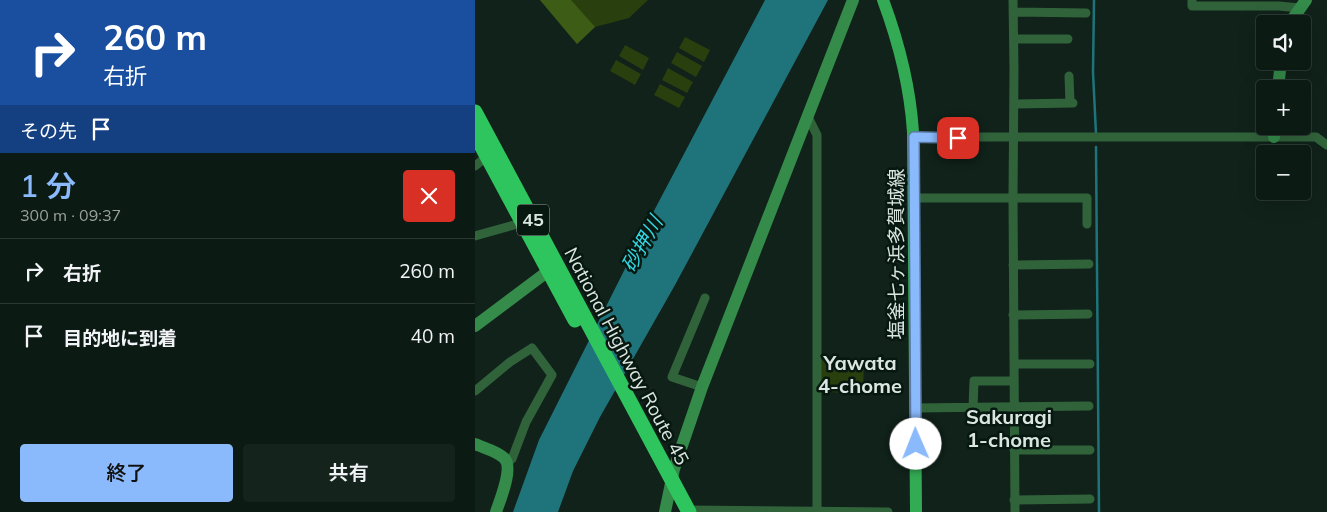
<!DOCTYPE html>
<html lang="ja">
<head>
<meta charset="utf-8">
<style>
	:root { --surface:#0c1a14; --page:#15231d; --text:#f1f3f6; --muted:#9aa1a0; --line:#2c3834; --accent:#8bbafc }
	body { margin:0; font-family:Mulish,"Noto Sans JP",sans-serif; background:var(--page); color:var(--text); height:100vh; display:flex; flex-direction:column; font-size:19px; white-space:nowrap }
	* { box-sizing:border-box; margin:0 }
	p { font-size:16px; color:var(--muted) }
	.icon { flex:none; width:28px; height:28px; fill:none; stroke:currentColor; stroke-width:2; stroke-linecap:round; stroke-linejoin:round }
	.map { position:relative; flex:1; overflow:hidden }
	.drawer { display:flex; flex-direction:column; background:var(--surface); width:475px }
	.drawer>* { flex:none }
	.top-card { background:#1a4fa0; color:#fff; overflow:hidden }
	.tools { position:absolute; left:781px; top:15px; display:grid; gap:10px }
	.tools a { display:grid; place-items:center; width:55px; height:55px; border-radius:5px; background:var(--surface); box-shadow:0 5px 20px #0002,0 0 0 1px var(--line); font-size:25px }
	.pin { position:absolute; display:grid; place-items:center; width:42px; height:42px; color:#fff; margin:-21px; border-radius:10px; box-shadow:0 2px 8px #0006 }
	.me { position:absolute; width:55px; margin:-28px; rotate:359deg; stroke-linejoin:round; filter:drop-shadow(0 0 4px #0008) }
	.turn { display:flex; align-items:center; gap:18px; height:105px; padding:0 20px; font-size:22px }
	.turn .icon { width:65px; height:65px; stroke-width:2.5 }
	.turn b { display:block; font-size:35px; line-height:42px }
	.then { display:flex; align-items:center; height:48px; padding:0 20px; background:#0003; gap:10px; font-size:19px }
	.round { display:grid; place-items:center; flex:none; width:52px; height:52px; border-radius:5px; background:var(--page) }
	.overview { display:flex; align-items:center; justify-content:space-between; height:85px; padding:0 20px }
	h1 { font-size:30px; font-weight:600; line-height:38px; color:var(--accent) }
	.action { display:flex; gap:10px; margin-top:auto; padding:10px 20px }
	.action a { flex:1; height:58px; border-radius:5px; background:var(--accent); color:#111; font-size:20px; font-weight:600; line-height:58px; text-align:center }
	.action a+a { background:var(--page); color:var(--text) }
	ul { padding:0; list-style:none }
	li { display:flex; align-items:center; gap:15px; height:65px; padding:0 20px; border-top:1px solid var(--line) }
	li div { flex:1 }
	li b { display:block; font-size:19px }
	li em { font-style:normal }
	main { display:flex; flex:1; min-height:0 }
	.map>svg:first-child { display:block }
</style>
</head>
<body>
<main>
<section class="drawer">
<div class="top-card">
<div class="turn"><svg class="icon" aria-label="right" viewBox="0 0 24 24"><path d="M7 20v-9h11M14 6l5 5-5 5"/></svg><div><b>260 m</b>右折</div></div>
<div class="then">その先<svg class="icon" aria-label="arrive" viewBox="0 0 24 24"><path d="M6 21V4h12l-3 4 3 4H6"/></svg></div>
</div>
<div class="overview"><div><h1>1 分</h1><p>300 m · 09:37</p></div><a class="round" style="background:#d93025;color:#fff"><svg class="icon" aria-label="close" viewBox="0 0 24 24"><path d="M6 6l12 12M18 6L6 18"/></svg></a></div>
<ul>
<li><svg class="icon" aria-label="right" viewBox="0 0 24 24"><path d="M7 20v-9h11M14 6l5 5-5 5"/></svg><div><b>右折</b></div><em>260 m</em></li>
<li><svg class="icon" aria-label="arrive" viewBox="0 0 24 24"><path d="M6 21V4h12l-3 4 3 4H6"/></svg><div><b>目的地に到着</b></div><em>40 m</em></li>
</ul>
<div class="action"><a>終了</a><a>共有</a></div>
</section>
<div class="map">
<svg width="852" height="512" viewBox="0 0 852 512">
	<rect width="100%" height="100%" fill="#10221a"/>
	<!-- green -->
	<path fill="#293f0e" d="M 65,0 L 173,0 L 154,18 L 120,27 L 102,44 Z
		M 210,37 L 235,50 L 229,62 L 204,48 Z
		M 150,45 L 174,58 L 168,70 L 144,56 Z
		M 202,52 L 227,66 L 221,77 L 196,63 Z
		M 141,60 L 166,74 L 160,85 L 135,71 Z
		M 193,68 L 218,82 L 212,93 L 187,80 Z
		M 185,84 L 210,97 L 204,108 L 179,95 Z
		M 346,360 L 389,360 L 388,393 L 346,392 Z"/>
	<!-- forest -->
	<path fill="#3d5d16" d="M 65,0 L 96,0 L 120,27 L 102,44 Z"/>
	<!-- water -->
	<path fill="#1f747b" d="M 290,0 L 353,0 L 200,285 L 125,417 L 98,471 L 83,512 L 38,512 L 64,440 L 181,207 Z"/>
	<g fill="none" stroke-linecap="round" stroke-linejoin="round">
		<!-- stream -->
		<path stroke="#1f747b" stroke-width="2.5" d="M 619,0 L 618,72 L 621,134
			M 621,147 L 624,512"/>
		<!-- street -->
		<path stroke="#31633b" stroke-width="9" d="M 538,0 L 539,69 L 538,198 L 540,512
			M 717,0 L 717,6 L 804,6 L 825,8
			M 538,12 L 611,13
			M 539,39 L 593,39
			M 594,76 L 595,103
			M 539,104 L 598,103
			M 332,115 L 342,135 L 342,512
			M 439,137 L 841,137 L 852,145
			M 0,166 L 15,154
			M 440,198 L 612,198 L 612,224
			M 0,236 L 46,223
			M 538,265 L 614,264
			M 538,315 L 613,314
			M 540,364 L 615,364
			M 227,387 L 197,377 L 230,298
			M 0,391 L 35,362 L 57,348 L 77,375 L 51,422 L 37,459 L 32,461
			M 440,408 L 614,406
			M 498,408 L 499,381 L 539,381
			M 539,450 L 615,450
			M 539,500 L 615,499
			M 213,510 L 413,512"/>
		<!-- secondary -->
		<path stroke="#348b4a" stroke-width="12" d="M 814,24 L 831,0
			M 803,89 L 806,61
			M 799,137 L 800,126
			M 0,326 L 80,266
			M 0,444 C 9,448 22,451 29,458 C 39,467 25,500 21,512
			M 190,512 L 199,469 L 227,387 L 378,0"/>
		<!-- primary -->
		<path stroke="#33aa54" stroke-width="12" d="M 408,0 C 424,43 435,86 438,132 L 441,512"/>
		<!-- highway -->
		<path stroke="#2fc55e" stroke-width="15" d="M 0,112 L 214,512
			M 0,134 L 100,320"/>
	</g>
	<g fill="none" stroke-linecap="round" stroke-linejoin="round">
		<!-- route casing -->
		<g stroke="#5a79a4" stroke-width="12">
			<path id="route" d="M 441,444 L 439,137 L 483,138"/>
		</g>
		<!-- route -->
		<use href="#route" stroke="#8bbafc" stroke-width="9"/>
	</g>
	<g text-anchor="middle" stroke-width="5" stroke-linejoin="round" paint-order="stroke">
		<!-- shield labels -->
		<rect fill="#071811" stroke="#9ba8a3" stroke-width="1" x="42" y="204.5" width="32" height="31" rx="4"/>
		<g font-size="18" font-weight="bold" fill="#dbe6e1">
			<text x="58" y="226">45</text>
		</g>
		<!-- street labels -->
		<g font-size="19" fill="#dbe6e1" stroke="#071811">
			<text transform="translate(421 254) rotate(-90)" y="7">塩釜七ヶ浜多賀城線</text>
			<text transform="translate(152 356) rotate(62)" y="7">National Highway Route 45</text>
		</g>
		<!-- water labels -->
		<g font-size="20" font-style="italic" fill="#33d7e4" stroke="#071811">
			<text transform="translate(167 244) rotate(-60)" y="7">砂押川</text>
		</g>
		<!-- neighbourhood labels -->
		<g font-size="20" font-weight="bold" fill="#dbe6e1" stroke="#071811">
			<text x="385" y="370">Yawata<tspan x="385" dy="23">4-chome</tspan></text>
			<text x="534" y="424">Sakuragi<tspan x="534" dy="23">1-chome</tspan></text>
		</g>
	</g>
</svg>
<div class="tools">
<a><svg class="icon" aria-label="sound" viewBox="0 0 24 24"><path d="M4 9h4l5-4v14l-5-4H4zM17 9q2 3 0 6"/></svg></a>
<a>+</a>
<a>−</a>
</div>
<div class="pin" style="left:483px;top:138px;background:#d93025"><svg class="icon" aria-label="arrive" viewBox="0 0 24 24"><path d="M6 21V4h12l-3 4 3 4H6"/></svg></div>
<svg class="me" style="left:441px;top:444px" viewBox="-20 -20 40 40"><circle r="19" fill="#fff"/><path d="M0-13L10 11 0 6-10 11z" fill="#8bbafc"/></svg>
</div>
</main>
</body>
</html>
